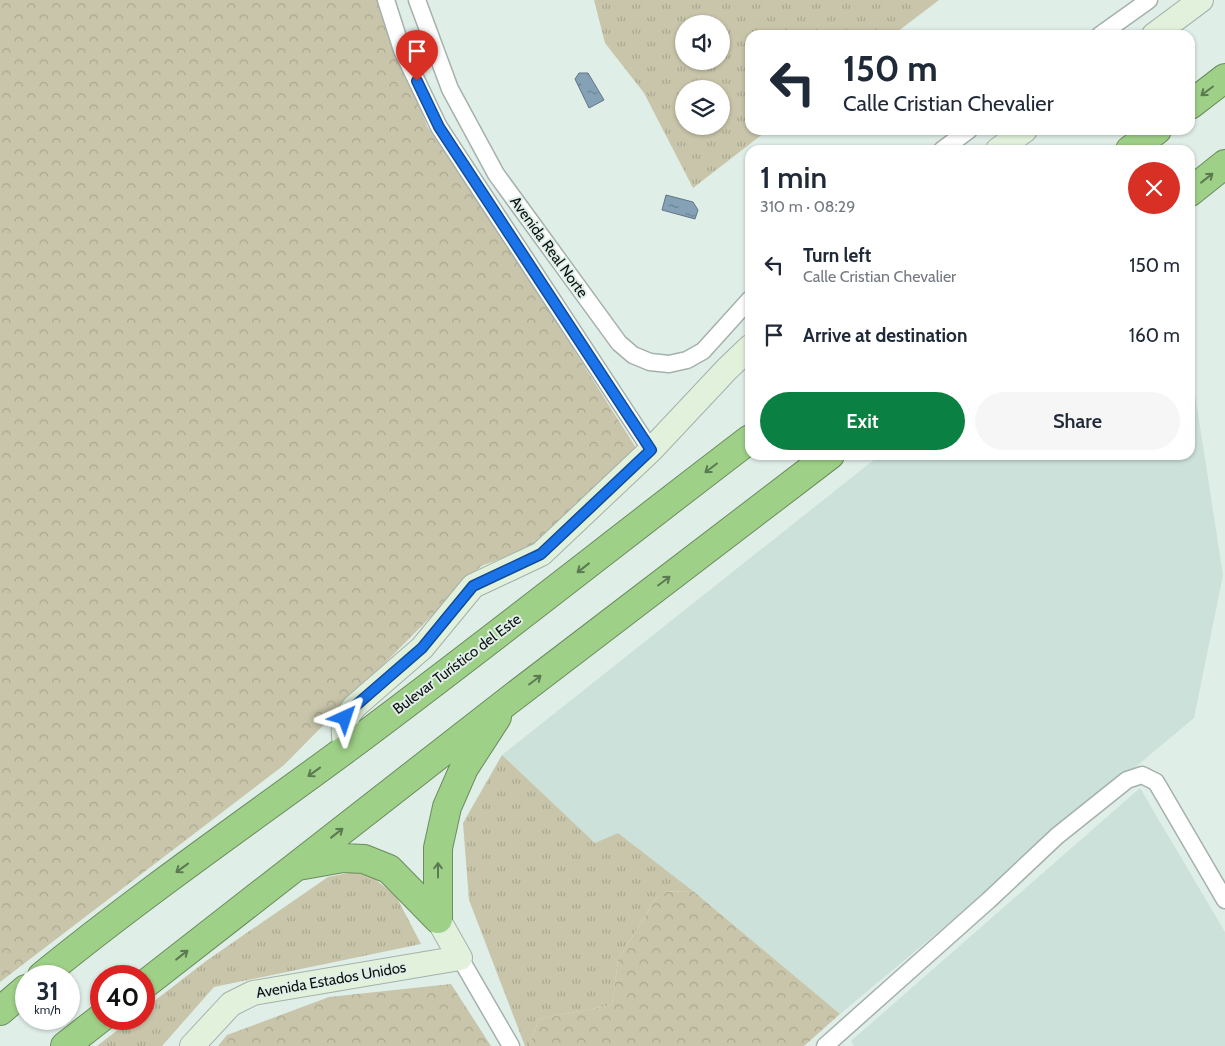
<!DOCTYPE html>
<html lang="en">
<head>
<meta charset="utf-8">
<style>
	:root { --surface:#fff; --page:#f6f6f7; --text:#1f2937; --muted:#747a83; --accent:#0b8043 }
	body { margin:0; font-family:Cabin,sans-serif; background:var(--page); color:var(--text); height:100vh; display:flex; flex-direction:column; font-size:19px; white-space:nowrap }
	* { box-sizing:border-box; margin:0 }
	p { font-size:16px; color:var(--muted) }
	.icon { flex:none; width:28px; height:28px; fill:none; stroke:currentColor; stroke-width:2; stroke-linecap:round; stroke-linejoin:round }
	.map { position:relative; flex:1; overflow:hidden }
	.sheet { position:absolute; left:745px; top:145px; width:450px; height:315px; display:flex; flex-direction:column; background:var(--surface); border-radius:15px; box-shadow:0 1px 4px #0004 }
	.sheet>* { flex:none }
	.hud { position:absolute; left:745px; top:30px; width:450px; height:105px; border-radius:15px; box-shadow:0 1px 4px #0004; background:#fff; color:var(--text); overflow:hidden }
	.controls { position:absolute; left:675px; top:15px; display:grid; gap:10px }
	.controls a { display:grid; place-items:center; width:55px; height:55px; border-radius:50%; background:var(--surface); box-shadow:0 1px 4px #0004; font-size:25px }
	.speed { position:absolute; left:15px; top:965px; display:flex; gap:10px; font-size:25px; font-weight:700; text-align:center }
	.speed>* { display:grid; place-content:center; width:65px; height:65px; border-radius:50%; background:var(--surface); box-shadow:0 1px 4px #0004; line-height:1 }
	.speed small { font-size:12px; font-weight:400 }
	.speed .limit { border:8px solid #d22; background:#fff; color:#111 }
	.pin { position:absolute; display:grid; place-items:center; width:42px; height:42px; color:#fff; margin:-51px -21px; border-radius:50% 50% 50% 0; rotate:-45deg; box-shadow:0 0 5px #0007 }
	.pin .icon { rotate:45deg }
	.me { position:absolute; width:55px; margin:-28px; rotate:42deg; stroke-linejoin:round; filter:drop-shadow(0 0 4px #0008) }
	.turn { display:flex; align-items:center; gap:18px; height:105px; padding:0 15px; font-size:22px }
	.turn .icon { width:65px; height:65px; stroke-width:2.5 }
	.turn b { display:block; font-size:35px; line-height:42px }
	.round { display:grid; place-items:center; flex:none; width:52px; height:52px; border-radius:26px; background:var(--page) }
	.summary { display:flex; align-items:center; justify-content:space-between; height:85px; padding:0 15px }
	h1 { font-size:30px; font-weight:600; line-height:38px }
	.action { display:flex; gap:10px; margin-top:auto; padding:10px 15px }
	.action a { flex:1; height:58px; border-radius:30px; background:var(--accent); color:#fff; font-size:20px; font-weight:600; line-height:58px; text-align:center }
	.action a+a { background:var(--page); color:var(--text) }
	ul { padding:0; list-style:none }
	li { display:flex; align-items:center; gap:15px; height:70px; padding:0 15px }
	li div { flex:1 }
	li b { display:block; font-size:19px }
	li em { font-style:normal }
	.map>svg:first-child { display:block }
</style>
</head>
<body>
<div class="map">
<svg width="1225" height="1046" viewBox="0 0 1225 1046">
	<defs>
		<pattern id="grass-tufts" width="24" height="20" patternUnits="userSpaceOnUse" patternTransform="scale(1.25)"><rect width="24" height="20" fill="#c8c5aa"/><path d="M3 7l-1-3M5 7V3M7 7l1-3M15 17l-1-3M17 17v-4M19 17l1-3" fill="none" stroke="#aaa891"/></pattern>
		<pattern id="forest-crowns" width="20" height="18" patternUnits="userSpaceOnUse" patternTransform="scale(1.25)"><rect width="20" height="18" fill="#c8c5aa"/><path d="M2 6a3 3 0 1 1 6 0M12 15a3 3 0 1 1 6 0" fill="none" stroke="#aaa891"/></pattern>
		<pattern id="water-ripples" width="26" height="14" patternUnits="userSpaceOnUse" patternTransform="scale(1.25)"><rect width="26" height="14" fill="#85a1b6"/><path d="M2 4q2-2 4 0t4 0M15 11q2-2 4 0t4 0" fill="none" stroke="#6b8292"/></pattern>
	</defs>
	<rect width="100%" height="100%" fill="#e0eee8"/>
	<!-- built -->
	<path fill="#cbe1d9" d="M 1190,362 L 1223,575 L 1194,718 L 840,1014 L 693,891 L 618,833 L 596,844 L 502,755 L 880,455 L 1190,455 Z
		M 1140,788 L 1225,932 L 1225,1046 L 854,1046 L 851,1041 Z"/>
	<!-- grass -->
	<path fill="url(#grass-tufts)" fill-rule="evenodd" d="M 594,0 L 939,0 L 893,35 L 750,35 L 750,130 L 768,130 L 693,188 L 644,93 L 605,43 ZM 684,24 L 721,24 L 721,61 L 684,61 ZM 684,89 L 721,89 L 721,126 L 684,126 Z
		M 502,755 L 595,843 L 618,833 L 693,891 L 660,892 L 618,960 L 612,1005 L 539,1019 L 529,1046 L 525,1046 L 469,900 L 463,823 Z
		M 364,870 L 396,896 L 421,944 L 214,987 L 162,1046 L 97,1046 L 132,1019 L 144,1019 L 144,1009 L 206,961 L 328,877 Z"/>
	<!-- forest -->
	<path fill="url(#forest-crowns)" d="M 0,0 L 382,0 L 427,126 L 527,276 L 638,451 L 605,477 L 533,547 L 481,566 L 284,765 L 0,982 Z
		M 693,891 L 840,1014 L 804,1046 L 529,1046 L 539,1019 L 612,1005 L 618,960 L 660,892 Z
		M 451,984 L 491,1046 L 218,1046 L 227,1035 L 329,997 Z"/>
	<!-- water -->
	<path fill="url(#water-ripples)" stroke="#607684" d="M 579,73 L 588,73 L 604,100 L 589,108 L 575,79 Z
		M 666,195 L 693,202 L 698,210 L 695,219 L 662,210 Z"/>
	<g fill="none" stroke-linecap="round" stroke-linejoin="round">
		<!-- street casing -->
		<g stroke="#a4b1ac" stroke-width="19">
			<path id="street" d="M 386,0 L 402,50 L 439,127 L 651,450
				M 417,0 L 450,89 L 496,174 L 619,343 L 633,355 L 650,362 L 669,364 L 687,360 L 703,351 L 750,299
				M 1100,35 L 1149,0
				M 942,150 L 969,130
				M 460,958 L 511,1046
				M 825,1046 L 989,900 L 1057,836 L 1127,780 L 1142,775 L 1156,782 L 1225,900"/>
		</g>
		<!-- secondary casing -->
		<g stroke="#a4b1ac" stroke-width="26">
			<path id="secondary" d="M 1154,35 L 1201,0
				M 998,150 L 1025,130
				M 346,749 C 342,729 342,723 354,707 L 422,648 L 473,586 L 541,554 L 651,450 L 727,369 L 750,347
				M 192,1046 L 231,1004 L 253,993 L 460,958 L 438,919"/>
		</g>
		<!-- highway casing -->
		<g stroke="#6b8d5d" stroke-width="30">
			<path id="highway" d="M 1190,105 L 1225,78
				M 1130,150 L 1157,130
				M 1190,192 L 1225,164
				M 298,866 L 343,858 L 364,859 L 389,869 L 438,919
				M 438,919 L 438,848 L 447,807 L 464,768 L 497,717
				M 42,976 C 140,896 244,824 346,749 C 482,648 615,542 750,439
				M 144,985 L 508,701 L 830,455
				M 0,1011 L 26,989
				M 65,1046 L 101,1018"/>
		</g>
		<!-- street -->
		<use href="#street" stroke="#fff" stroke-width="16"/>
		<!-- secondary -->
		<use href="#secondary" stroke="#e2f1db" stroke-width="24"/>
		<!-- highway -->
		<use href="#highway" stroke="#9ed087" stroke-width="28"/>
	</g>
	<!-- one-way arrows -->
	<defs><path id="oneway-shaft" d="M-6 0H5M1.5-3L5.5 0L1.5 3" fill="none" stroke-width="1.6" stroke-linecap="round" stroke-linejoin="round" transform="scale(1.25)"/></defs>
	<g stroke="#5c7a51">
		<use href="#oneway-shaft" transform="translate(1207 91) rotate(143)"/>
		<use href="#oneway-shaft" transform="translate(1207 178) rotate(-38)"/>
		<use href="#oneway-shaft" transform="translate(711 468) rotate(143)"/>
		<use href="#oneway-shaft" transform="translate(583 568) rotate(142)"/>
		<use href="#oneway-shaft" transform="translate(664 581) rotate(-37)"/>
		<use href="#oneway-shaft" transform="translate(535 680) rotate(-37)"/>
		<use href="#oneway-shaft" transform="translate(314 772) rotate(144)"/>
		<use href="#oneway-shaft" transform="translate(337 833) rotate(-38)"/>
		<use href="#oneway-shaft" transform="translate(182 868) rotate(144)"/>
		<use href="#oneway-shaft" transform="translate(438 870) rotate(-90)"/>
		<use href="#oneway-shaft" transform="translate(182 955) rotate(-38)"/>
	</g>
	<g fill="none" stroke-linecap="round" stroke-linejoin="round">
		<!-- route casing -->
		<g stroke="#114b97" stroke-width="12">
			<path id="route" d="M 345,718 L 354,707 L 422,648 L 473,586 L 541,554 L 651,450 L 439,127 L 417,81"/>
		</g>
		<!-- route -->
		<use href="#route" stroke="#1a73e8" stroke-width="9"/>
	</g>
	<g text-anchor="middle" stroke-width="4" stroke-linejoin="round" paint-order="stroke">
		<!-- street labels -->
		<g font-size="15" fill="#0b100e" stroke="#e0eee8">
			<text transform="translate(549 247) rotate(54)" y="5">Avenida Real Norte</text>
			<text transform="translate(457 664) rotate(-37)" y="5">Bulevar Turístico del Este</text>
			<text transform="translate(331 980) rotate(-10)" y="5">Avenida Estados Unidos</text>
		</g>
	</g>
</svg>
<div class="controls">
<a><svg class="icon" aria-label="sound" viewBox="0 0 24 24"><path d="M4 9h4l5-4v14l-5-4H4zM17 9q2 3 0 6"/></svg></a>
<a><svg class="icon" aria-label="layers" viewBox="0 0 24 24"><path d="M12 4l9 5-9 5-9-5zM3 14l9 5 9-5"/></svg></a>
</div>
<div class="speed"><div>31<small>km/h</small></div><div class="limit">40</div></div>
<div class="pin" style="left:417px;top:81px;background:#d93025"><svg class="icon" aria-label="arrive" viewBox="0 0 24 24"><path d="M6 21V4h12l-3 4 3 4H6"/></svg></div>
<svg class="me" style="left:345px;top:718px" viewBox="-20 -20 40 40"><path d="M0-17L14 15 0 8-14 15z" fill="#1a73e8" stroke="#fff" stroke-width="4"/></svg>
<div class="hud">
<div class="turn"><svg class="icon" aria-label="left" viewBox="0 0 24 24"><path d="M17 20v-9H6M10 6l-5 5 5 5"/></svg><div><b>150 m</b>Calle Cristian Chevalier</div></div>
</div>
<section class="sheet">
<div class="summary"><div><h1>1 min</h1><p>310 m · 08:29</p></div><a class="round" style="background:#d93025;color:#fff"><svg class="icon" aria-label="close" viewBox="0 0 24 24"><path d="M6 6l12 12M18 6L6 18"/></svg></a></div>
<ul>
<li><svg class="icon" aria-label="left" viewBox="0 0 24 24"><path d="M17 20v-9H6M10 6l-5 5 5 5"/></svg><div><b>Turn left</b><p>Calle Cristian Chevalier</p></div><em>150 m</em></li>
<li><svg class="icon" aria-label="arrive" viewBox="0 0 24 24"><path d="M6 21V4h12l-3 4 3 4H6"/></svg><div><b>Arrive at destination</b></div><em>160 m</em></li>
</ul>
<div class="action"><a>Exit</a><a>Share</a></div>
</section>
</div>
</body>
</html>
